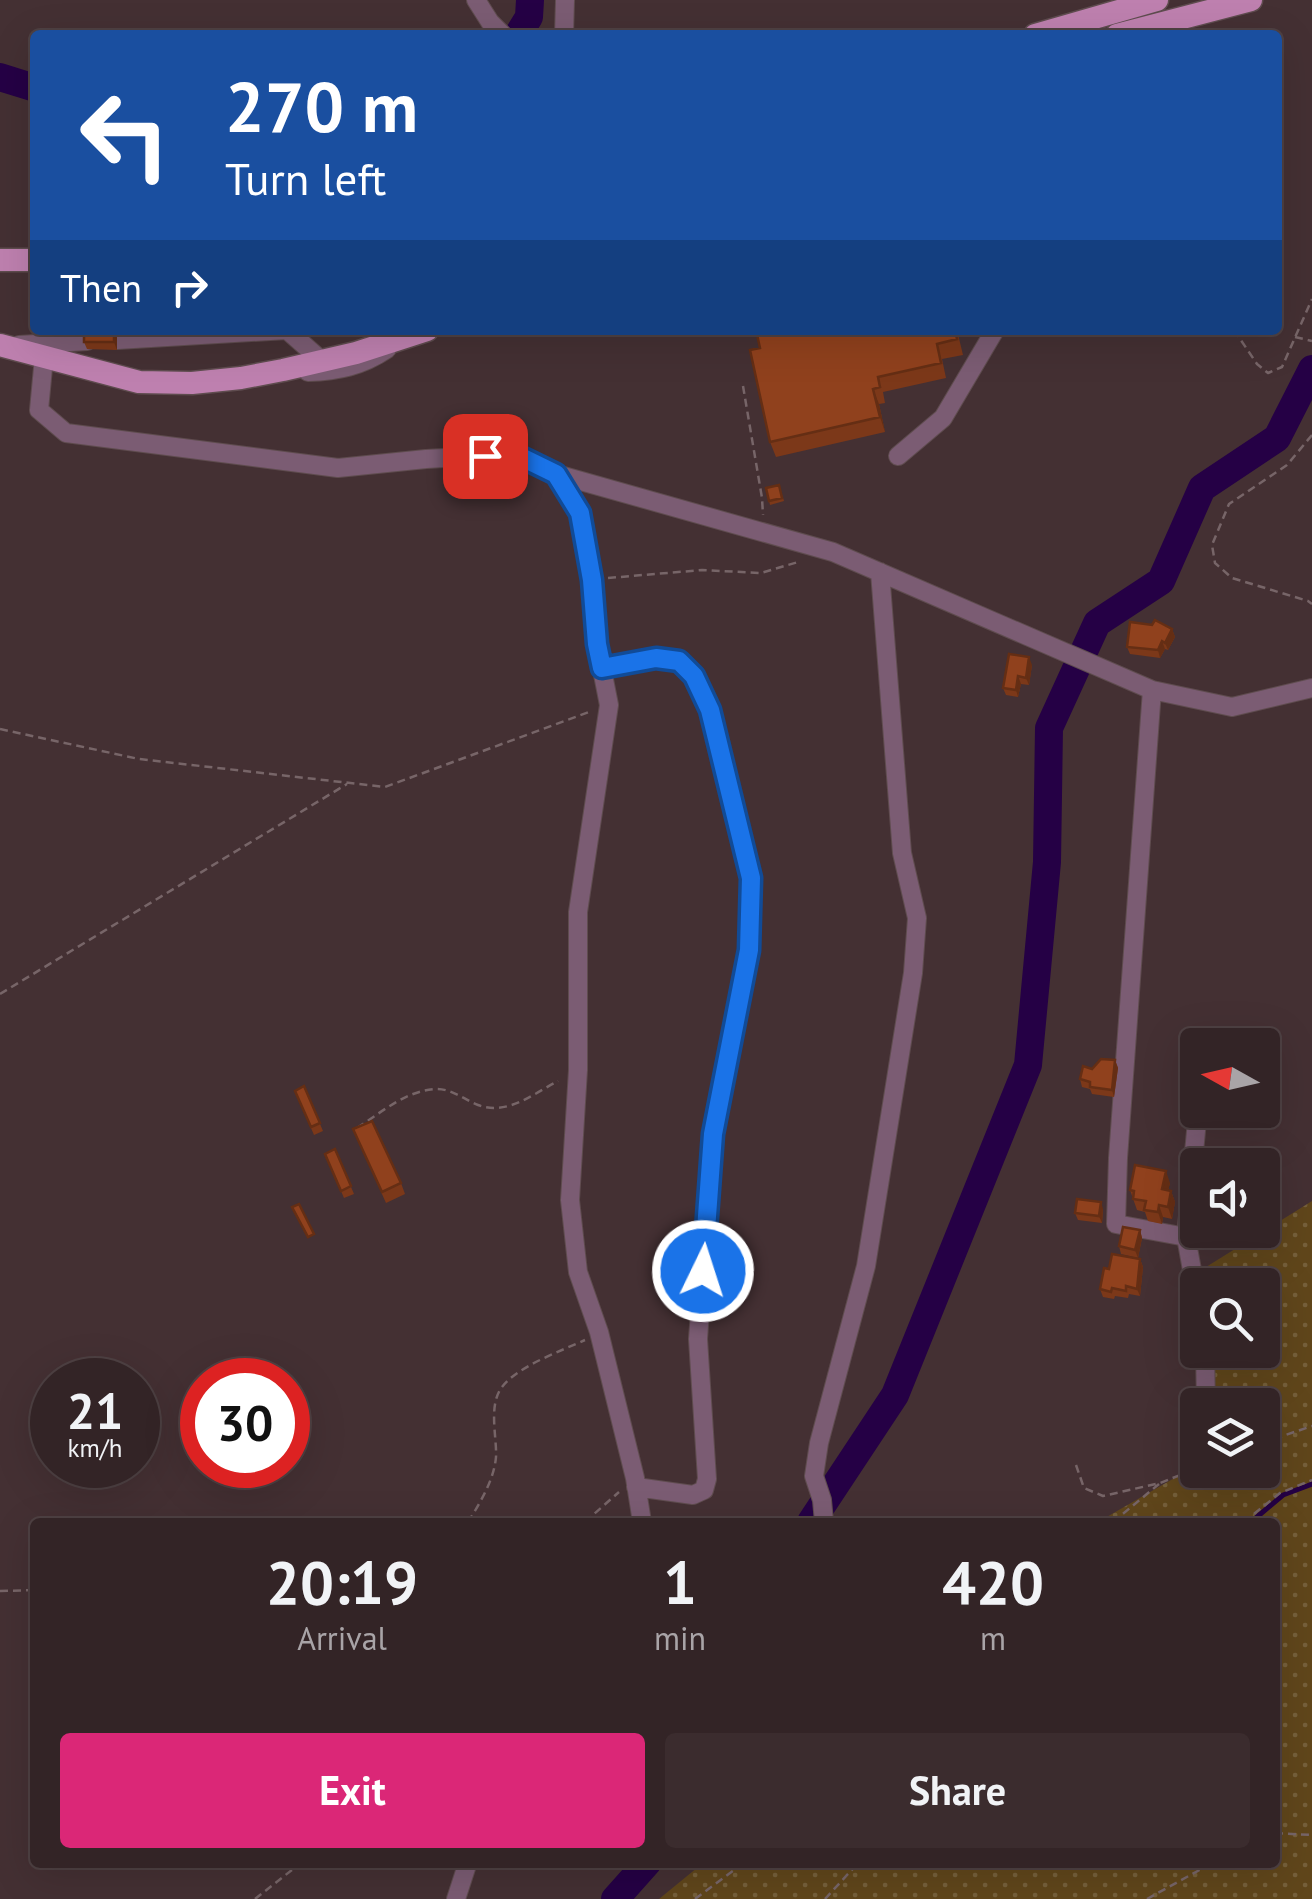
<!DOCTYPE html>
<html lang="en">
<head>
<meta charset="utf-8">
<style>
	:root { --surface:#332426; --page:#3b2c2e; --text:#f1f3f6; --muted:#a9a4a7; --line:#4e4143; --accent:#db2777 }
	body { margin:0; font-family:"PT Sans",sans-serif; background:var(--page); color:var(--text); height:100vh; display:flex; flex-direction:column; font-size:38px; white-space:nowrap }
	* { box-sizing:border-box; margin:0 }
	p { font-size:32px; color:var(--muted) }
	.icon { flex:none; width:55px; height:55px; fill:none; stroke:currentColor; stroke-width:2; stroke-linecap:round; stroke-linejoin:round }
	.map { position:relative; flex:1; overflow:hidden }
	.details { position:absolute; left:30px; top:1518px; width:1250px; height:350px; display:flex; flex-direction:column; background:var(--surface); border-radius:10px; box-shadow:0 10px 40px #0002,0 0 0 2px var(--line) }
	.details>* { flex:none }
	.banner { position:absolute; left:30px; top:30px; width:1252px; height:305px; border-radius:10px; box-shadow:0 10px 40px #0002,0 0 0 2px var(--line); background:#1a4fa0; color:#fff; overflow:hidden }
	.needle { width:65px; rotate:278deg }
	.controls { position:absolute; left:1180px; top:1028px; display:grid; gap:20px }
	.controls a { display:grid; place-items:center; width:100px; height:100px; border-radius:10px; background:var(--surface); box-shadow:0 10px 40px #0002,0 0 0 2px var(--line); font-size:50px }
	.speed { position:absolute; left:30px; top:1358px; display:flex; gap:20px; font-size:50px; font-weight:700; text-align:center }
	.speed>* { display:grid; place-content:center; width:130px; height:130px; border-radius:50%; background:var(--surface); box-shadow:0 10px 40px #0002,0 0 0 2px var(--line); line-height:1 }
	.speed small { font-size:25px; font-weight:400 }
	.speed .limit { border:15px solid #d22; background:#fff; color:#111 }
	.pin { position:absolute; display:grid; place-items:center; width:85px; height:85px; color:#fff; margin:-42px; border-radius:20px; box-shadow:0 5px 15px #0006 }
	.me { position:absolute; width:110px; margin:-55px; rotate:4deg; stroke-linejoin:round; filter:drop-shadow(0 0 8px #0008) }
	.turn { display:flex; align-items:center; gap:35px; height:210px; padding:0 30px; font-size:45px }
	.turn .icon { width:130px; height:130px; stroke-width:2.5 }
	.turn b { display:block; font-size:70px; line-height:85px }
	.then { display:flex; align-items:center; height:95px; padding:0 30px; background:#0003; gap:20px; font-size:38px }
	.eta { display:flex; justify-content:space-evenly; align-items:center; height:170px; text-align:center }
	.eta b { font-size:60px; font-weight:600; line-height:70px }
	.action { display:flex; gap:20px; margin-top:auto; padding:20px 30px }
	.action a { flex:1; height:115px; border-radius:10px; background:var(--accent); color:#fff; font-size:40px; font-weight:600; line-height:115px; text-align:center }
	.action a+a { background:var(--page); color:var(--text) }
	.map>svg:first-child { display:block }
</style>
</head>
<body>
<div class="map">
<svg width="1312" height="1899" viewBox="0 0 1312 1899">
	<defs>
		<pattern id="park-dots" width="8" height="8" patternUnits="userSpaceOnUse" patternTransform="scale(2.5)"><rect width="8" height="8" fill="#60461b"/><path d="M2 2h.1M6 6h.1" fill="none" stroke="#76603b" stroke-width="1.8" stroke-linecap="round"/></pattern>
	</defs>
	<rect width="100%" height="100%" fill="#443033"/>
	<!-- park -->
	<path fill="url(#park-dots)" fill-rule="evenodd" d="M 1312,1201 L 1312,1899 L 659,1899 L 703,1863 L 1275,1862 L 1275,1522 L 1098,1522 L 1197,1465 L 1198,1470 L 1262,1470 L 1262,1405 L 1202,1405 L 1190,1277 ZM 1198,1285 L 1262,1285 L 1262,1350 L 1198,1350 Z"/>
	<g fill="none" stroke-linecap="round" stroke-linejoin="round">
		<!-- stream -->
		<path stroke="#250045" stroke-width="5" d="M 1251,1522 L 1283,1495 L 1312,1484"/>
		<!-- river -->
		<path stroke="#250045" stroke-width="28" d="M 518,35 L 529,17 L 530,0
			M 0,77 L 35,88
			M 811,1522 L 895,1395 L 1028,1065 L 1047,862 L 1049,728 L 1097,623 L 1161,581 L 1202,488 L 1277,438 L 1312,369
			M 615,1899 L 648,1862"/>
		<!-- minor casing -->
		<g stroke="#5f4c4f" stroke-width="20">
			<path id="minor" d="M 476,0 L 490,22 L 503,35
				M 564,35 L 565,0
				M 117,340 L 287,330 L 321,360
				M 19,345 L 87,341
				M 44,357 L 39,410 L 66,433 L 338,468 L 426,459 L 515,454 L 556,474 L 580,513 L 592,580 L 597,644 L 609,705 L 578,912 L 578,1070 L 570,1200 L 578,1272 L 599,1332 L 635,1478 L 642,1522
				M 308,372 C 338,371 362,366 387,349
				M 898,456 L 943,418 L 995,330
				M 556,474 L 833,552 L 1152,690 L 1232,707 L 1312,688
				M 602,668 L 655,657 L 679,661 L 694,677 L 710,710 L 751,878 L 749,950 L 713,1134 L 698,1339 L 707,1479 L 704,1490 L 693,1495 L 636,1487
				M 1152,690 L 1118,1158 L 1116,1224 L 1186,1237 L 1198,1303
				M 1186,1237 L 1198,1110
				M 1205,1350 L 1206,1405
				M 824,1522 L 822,1500 L 814,1476 L 819,1443 L 866,1266 L 913,973 L 917,918 L 902,853 L 880,572
				M 456,1899 L 468,1862"/>
		</g>
		<!-- major casing -->
		<g stroke="#5f4c4f" stroke-width="25">
			<path id="major" d="M 1035,35 L 1157,0
				M 1117,35 L 1251,0
				M 0,260 L 35,260
				M 0,345 L 139,382 L 192,383 L 241,378 L 283,370 L 356,353 L 427,330"/>
		</g>
		<!-- path -->
		<path stroke="#776568" stroke-width="2.5" stroke-dasharray="8 5" stroke-linecap="butt" d="M 1234,330 L 1257,364 L 1268,373 L 1282,367 L 1312,299
			M 1295,337 L 1312,341
			M 743,386 L 762,498 L 763,515
			M 1312,435 L 1287,465 L 1229,504 L 1212,545 L 1215,563 L 1232,578 L 1308,601 L 1312,604
			M 608,578 L 702,570 L 761,573 L 798,562
			M 0,729 L 139,759 L 385,787 L 589,712
			M 0,994 L 347,784
			M 357,1128 C 382,1112 404,1092 434,1089 C 451,1088 463,1099 478,1105 C 507,1116 533,1094 558,1081
			M 1262,1443 L 1312,1426
			M 1076,1465 L 1084,1488 L 1103,1496 L 1160,1483 L 1198,1468
			M 468,1522 C 480,1503 494,1480 496,1457 C 497,1437 488,1405 502,1387 C 518,1366 561,1351 585,1340
			M 585,1522 L 619,1492
			M 1113,1522 L 1159,1484
			M 1244,1522 L 1280,1493 L 1312,1480
			M 0,1591 L 35,1590
			M 1275,1833 L 1312,1835
			M 486,1865 L 504,1862
			M 255,1899 L 302,1862
			M 695,1899 L 745,1862
			M 825,1899 L 859,1862
			M 1147,1899 L 1214,1862"/>
		<!-- minor -->
		<use href="#minor" stroke="#7b5c73" stroke-width="18"/>
		<!-- major -->
		<use href="#major" stroke="#be80af" stroke-width="22"/>
	</g>
	<!-- wall -->
	<path fill="#7c3819" d="M 117,330 L 117,350 L 87,349 L 84,342 Z
		M 756,330 L 957,330 L 963,355 L 942,359 L 946,378 L 883,392 L 885,403 L 879,404 L 885,432 L 776,457 L 770,442 L 760,348 Z
		M 779,485 L 784,501 L 770,505 L 766,488 Z
		M 1172,629 L 1175,637 L 1168,650 L 1165,649 L 1160,658 L 1130,654 L 1127,647 Z
		M 1032,665 L 1029,685 L 1021,684 L 1018,697 L 1006,695 L 1003,688 Z
		M 1115,1060 L 1118,1068 L 1114,1097 L 1092,1094 L 1090,1089 L 1082,1087 L 1080,1079 L 1092,1069 Z
		M 304,1086 L 323,1131 L 314,1135 L 298,1098 Z
		M 353,1129 L 401,1183 L 405,1194 L 386,1203 Z
		M 335,1149 L 354,1194 L 344,1198 L 325,1154 Z
		M 1170,1183 L 1168,1190 L 1171,1191 L 1175,1202 L 1172,1219 L 1163,1217 L 1162,1224 L 1148,1221 L 1145,1212 L 1137,1210 L 1130,1190 Z
		M 1103,1209 L 1102,1223 L 1078,1220 L 1075,1213 Z
		M 1140,1230 L 1142,1238 L 1138,1258 L 1121,1254 L 1119,1246 Z
		M 1140,1259 L 1143,1267 L 1140,1296 L 1129,1294 L 1128,1298 L 1115,1296 L 1114,1299 L 1103,1297 L 1100,1289 L 1109,1269 Z"/>
	<!-- shaded-wall -->
	<path fill="#652e14" d="M 114,330 L 117,330 L 117,350 L 114,342 Z
		M 873,389 L 879,404 L 885,432 L 880,417 Z
		M 1172,629 L 1175,637 L 1168,650 L 1165,643 Z
		M 1162,641 L 1165,649 L 1160,658 L 1158,650 Z
		M 1029,657 L 1032,665 L 1029,685 L 1026,678 Z
		M 1018,676 L 1021,684 L 1018,697 L 1016,690 Z
		M 1115,1060 L 1118,1068 L 1114,1097 L 1112,1090 Z
		M 1166,1171 L 1170,1183 L 1166,1200 L 1162,1189 Z
		M 1171,1191 L 1175,1202 L 1172,1219 L 1168,1207 Z
		M 1101,1202 L 1103,1209 L 1102,1223 L 1099,1216 Z
		M 1159,1205 L 1163,1217 L 1162,1224 L 1158,1212 Z
		M 1140,1230 L 1142,1238 L 1138,1258 L 1135,1250 Z
		M 1140,1259 L 1143,1267 L 1140,1296 L 1137,1289 Z"/>
	<!-- building -->
	<path fill="#90411d" stroke="#652e14" stroke-width="2.5" d="M 84,330 L 114,330 L 114,342 L 84,342 Z
		M 756,330 L 955,330 L 957,339 L 937,344 L 941,363 L 878,377 L 880,387 L 873,389 L 880,417 L 770,442 L 750,350 L 760,348 Z
		M 779,485 L 782,498 L 769,501 L 766,488 Z
		M 1155,620 L 1172,629 L 1165,643 L 1162,641 L 1158,650 L 1127,647 L 1130,622 L 1152,625 Z
		M 1009,654 L 1029,657 L 1026,678 L 1018,676 L 1016,690 L 1003,688 Z
		M 1101,1059 L 1115,1060 L 1112,1090 L 1090,1087 L 1090,1082 L 1080,1079 L 1083,1066 L 1092,1069 Z
		M 304,1086 L 320,1123 L 311,1127 L 295,1091 Z
		M 372,1121 L 401,1183 L 382,1192 L 353,1129 Z
		M 335,1149 L 351,1186 L 341,1191 L 325,1154 Z
		M 1135,1165 L 1166,1171 L 1162,1189 L 1171,1191 L 1168,1207 L 1159,1205 L 1158,1212 L 1144,1210 L 1146,1201 L 1133,1199 L 1134,1191 L 1130,1190 Z
		M 1077,1199 L 1101,1202 L 1099,1216 L 1075,1213 Z
		M 299,1204 L 314,1234 L 308,1237 L 292,1207 Z
		M 1123,1227 L 1140,1230 L 1135,1250 L 1119,1246 Z
		M 1112,1254 L 1140,1259 L 1137,1289 L 1126,1286 L 1126,1291 L 1112,1288 L 1111,1292 L 1100,1289 L 1104,1268 L 1109,1269 Z"/>
	<g fill="none" stroke-linecap="round" stroke-linejoin="round">
		<!-- route casing -->
		<g stroke="#114b97" stroke-width="25">
			<path id="route" d="M 485,456 L 515,454 L 556,474 L 580,513 L 592,580 L 597,644 L 602,668 L 656,658 L 679,661 L 694,676 L 710,710 L 751,878 L 749,950 L 713,1134 L 703,1271"/>
		</g>
		<!-- route -->
		<use href="#route" stroke="#1a73e8" stroke-width="18"/>
	</g>
</svg>
<div class="controls">
<a><svg class="needle" viewBox="-14 -14 28 28"><path d="M0-13l5 13h-10z" fill="#e53935"/><path d="M0 13l5-13h-10z" fill="#a9a4a7"/></svg></a>
<a><svg class="icon" aria-label="sound" viewBox="0 0 24 24"><path d="M4 9h4l5-4v14l-5-4H4zM17 9q2 3 0 6"/></svg></a>
<a><svg class="icon" aria-label="search" viewBox="0 0 24 24"><circle cx="10" cy="10" r="6"/><path d="M15 15l6 6"/></svg></a>
<a><svg class="icon" aria-label="layers" viewBox="0 0 24 24"><path d="M12 4l9 5-9 5-9-5zM3 14l9 5 9-5"/></svg></a>
</div>
<div class="speed"><div>21<small>km/h</small></div><div class="limit">30</div></div>
<div class="pin" style="left:485px;top:456px;background:#d93025"><svg class="icon" aria-label="arrive" viewBox="0 0 24 24"><path d="M6 21V4h12l-3 4 3 4H6"/></svg></div>
<svg class="me" style="left:703px;top:1271px" viewBox="-20 -20 40 40"><circle r="17" fill="#1a73e8" stroke="#fff" stroke-width="3"/><path d="M0-11L8 9 0 5-8 9z" fill="#fff"/></svg>
<div class="banner">
<div class="turn"><svg class="icon" aria-label="left" viewBox="0 0 24 24"><path d="M17 20v-9H6M10 6l-5 5 5 5"/></svg><div><b>270 m</b>Turn left</div></div>
<div class="then">Then<svg class="icon" aria-label="right" viewBox="0 0 24 24"><path d="M7 20v-9h11M14 6l5 5-5 5"/></svg></div>
</div>
<section class="details">
<div class="eta">
<div><b>20:19</b><p>Arrival</p></div>
<div><b>1</b><p>min</p></div>
<div><b>420</b><p>m</p></div>
</div>
<div class="action"><a>Exit</a><a>Share</a></div>
</section>
</div>
</body>
</html>
